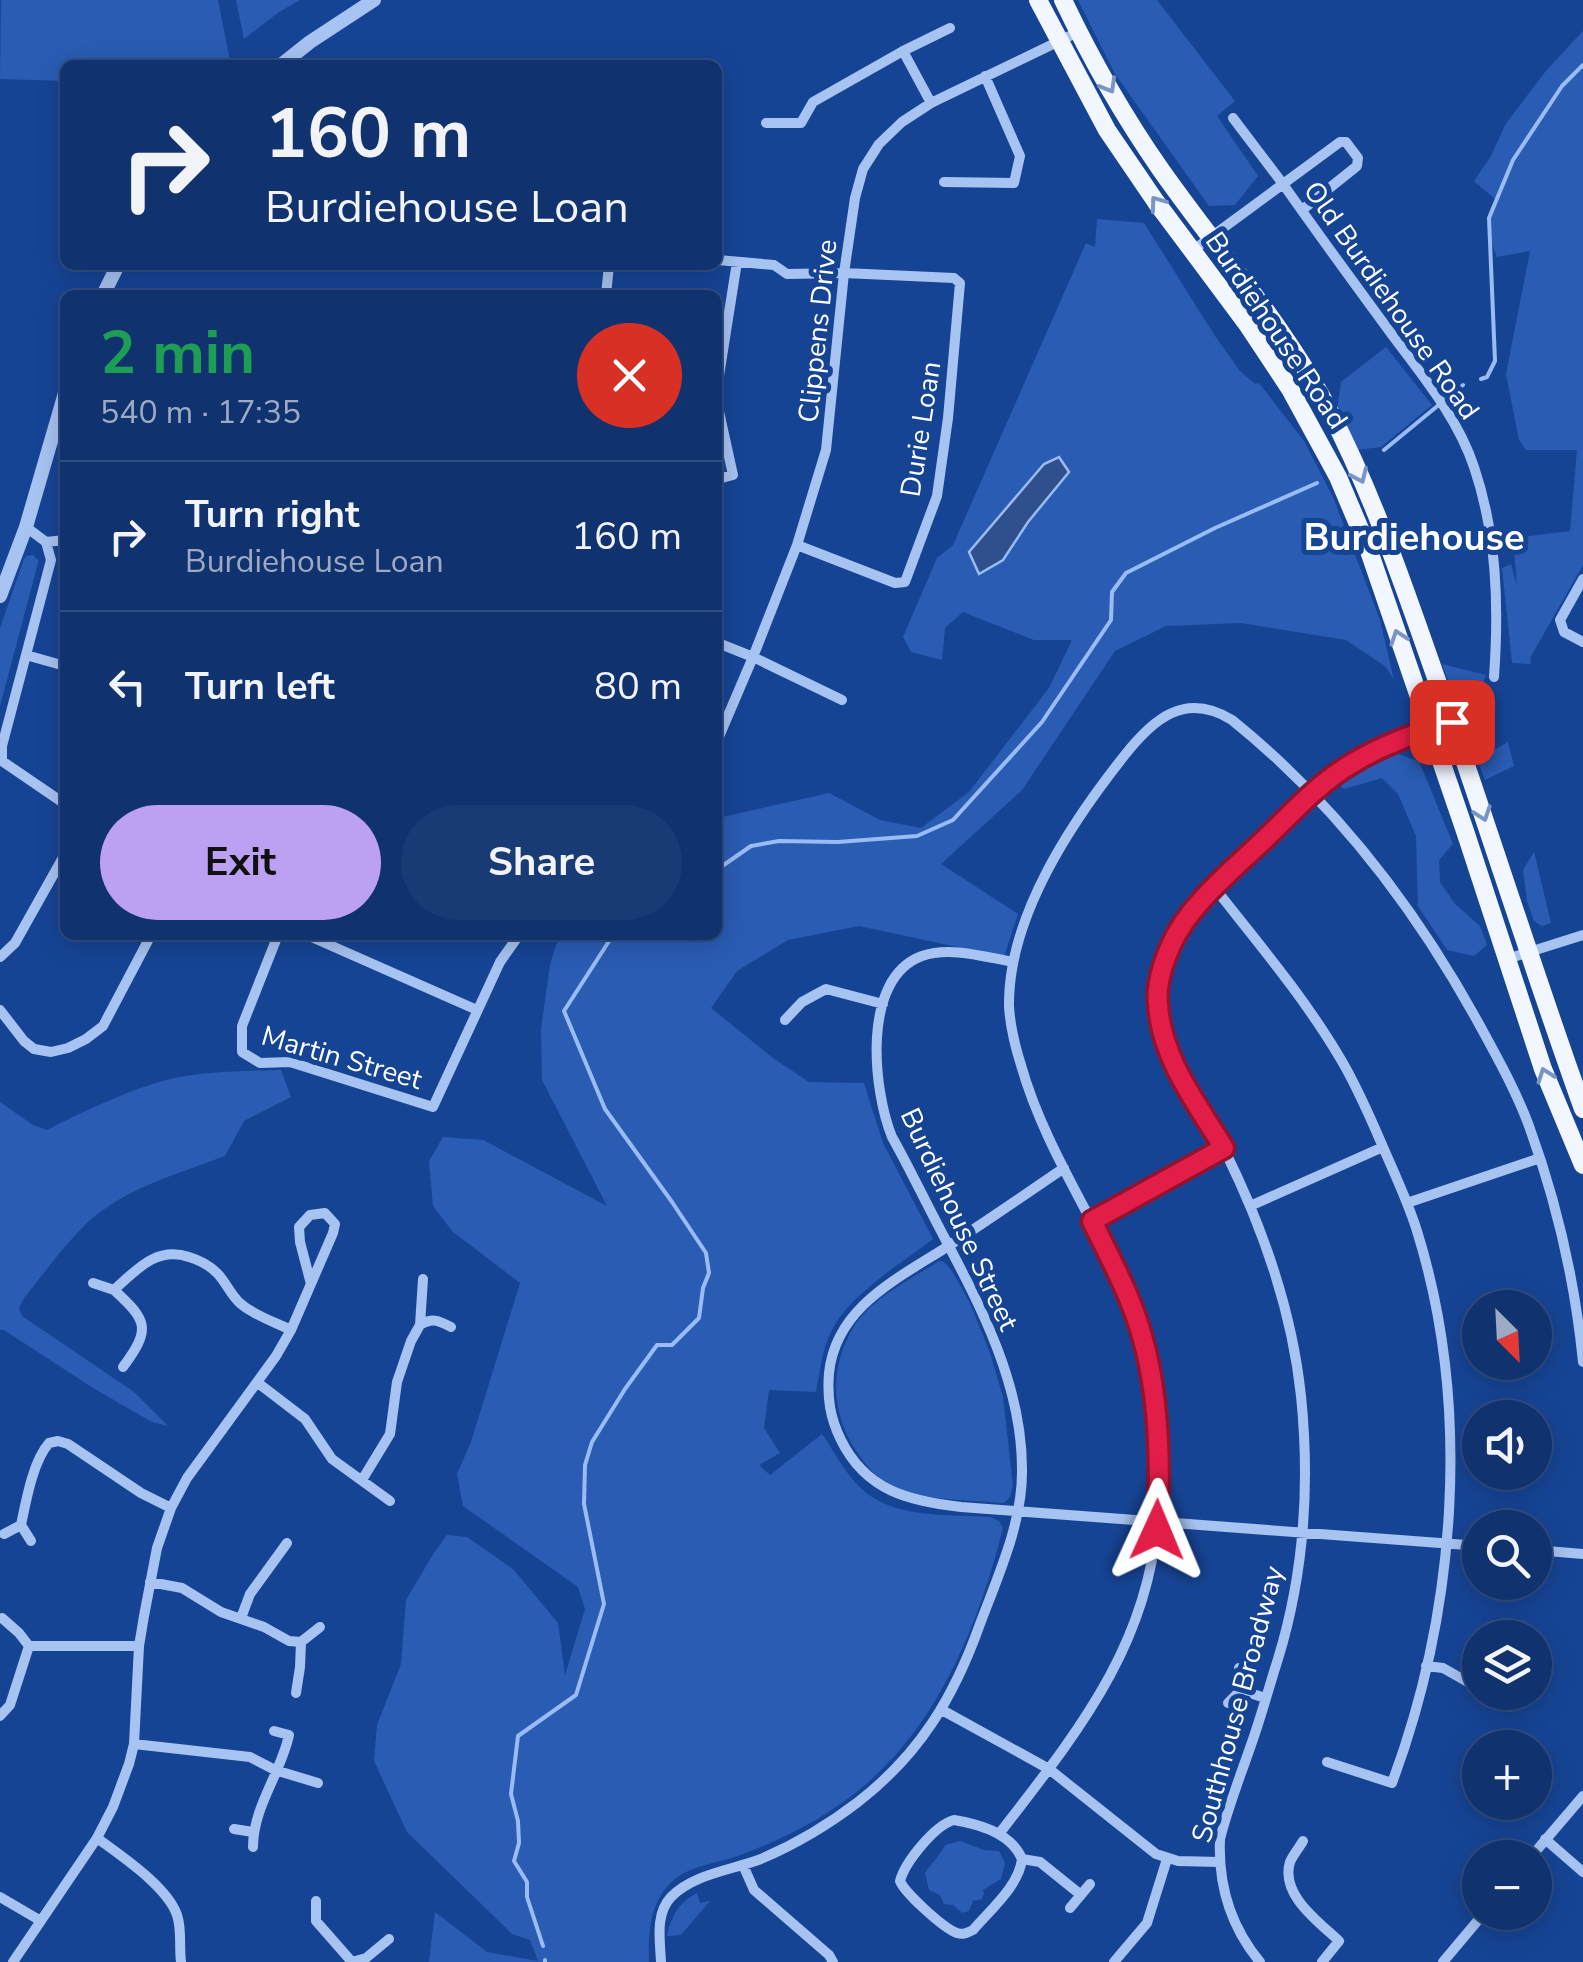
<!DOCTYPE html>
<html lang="en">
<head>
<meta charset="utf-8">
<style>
	:root { --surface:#103370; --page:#193b75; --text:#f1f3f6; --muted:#9caac3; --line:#304e83; --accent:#bca0f2 }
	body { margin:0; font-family:"Nunito Sans",sans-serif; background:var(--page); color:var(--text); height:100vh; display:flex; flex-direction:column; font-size:38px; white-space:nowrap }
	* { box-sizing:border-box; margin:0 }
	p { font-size:32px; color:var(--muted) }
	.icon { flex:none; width:55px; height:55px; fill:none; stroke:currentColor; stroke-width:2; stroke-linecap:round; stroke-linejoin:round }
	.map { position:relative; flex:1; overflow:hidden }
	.details { position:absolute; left:60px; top:290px; width:662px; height:650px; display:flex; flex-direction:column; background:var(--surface); border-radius:15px; box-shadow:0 5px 25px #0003,0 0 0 2px var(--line) }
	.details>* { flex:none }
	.guide { position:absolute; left:60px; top:60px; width:662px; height:210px; border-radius:15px; box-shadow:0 5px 25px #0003,0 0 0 2px var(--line); background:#103370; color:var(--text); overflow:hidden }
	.needle { width:65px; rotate:156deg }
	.tools { position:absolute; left:1462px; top:1290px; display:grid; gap:20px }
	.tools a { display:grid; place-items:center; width:90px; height:90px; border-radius:50%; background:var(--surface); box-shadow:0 5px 25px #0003,0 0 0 2px var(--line); font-size:50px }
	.pin { position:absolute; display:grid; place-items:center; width:85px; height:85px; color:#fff; margin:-42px; border-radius:20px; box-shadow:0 5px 15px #0006 }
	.me { position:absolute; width:110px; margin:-55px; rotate:1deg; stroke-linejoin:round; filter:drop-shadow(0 0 8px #0008) }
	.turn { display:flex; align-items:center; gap:35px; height:210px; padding:0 40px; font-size:45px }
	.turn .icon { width:130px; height:130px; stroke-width:2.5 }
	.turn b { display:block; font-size:70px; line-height:85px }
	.round { display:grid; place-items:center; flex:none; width:105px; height:105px; border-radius:52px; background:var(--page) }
	.overview { display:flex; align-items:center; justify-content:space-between; height:170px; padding:0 40px }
	h1 { font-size:60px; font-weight:700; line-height:75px; color:#1e9e55 }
	.cta { display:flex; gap:20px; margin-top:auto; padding:20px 40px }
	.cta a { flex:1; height:115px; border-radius:60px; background:var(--accent); color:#111; font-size:40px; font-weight:700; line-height:115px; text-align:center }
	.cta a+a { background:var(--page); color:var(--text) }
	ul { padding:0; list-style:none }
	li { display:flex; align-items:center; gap:30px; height:150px; padding:0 40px; border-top:2px solid var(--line) }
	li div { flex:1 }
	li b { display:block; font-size:38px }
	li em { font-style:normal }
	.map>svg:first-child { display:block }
</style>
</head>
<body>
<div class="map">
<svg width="1583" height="1962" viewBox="0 0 1583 1962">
	<rect width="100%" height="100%" fill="#164495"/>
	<!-- green -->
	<path fill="#2a5cb4" d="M 1,0 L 218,0 L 230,61 L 227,65 L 65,65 L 65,81 L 0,79 Z
		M 236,0 L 300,0 L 279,12 L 244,39 Z
		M 1078,0 L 1157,0 L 1235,101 L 1217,116 L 1258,176 L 1235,205 L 1209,206 L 1115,74 Z
		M 1583,31 L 1583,565 L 1530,658 L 1531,664 L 1512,663 L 1502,568 L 1511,564 L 1517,586 L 1513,538 L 1570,531 L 1577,450 L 1526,450 L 1519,440 L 1506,374 L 1530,251 L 1497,257 C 1488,236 1488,222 1496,200 L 1474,181 L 1491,156 L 1505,125 L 1545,72 Z
		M 1097,219 L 1144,223 L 1215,336 L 1240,371 L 1255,384 L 1259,383 L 1304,441 L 1333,497 L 1380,620 L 1394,680 L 1386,667 L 1346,640 L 1241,623 L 1166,626 L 1115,651 L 1022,790 L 941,864 L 1018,914 L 1004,957 L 859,926 L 788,940 L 737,971 L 711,1008 L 773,1058 L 809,1082 L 864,1083 L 883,1143 L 933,1239 C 901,1264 851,1293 832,1330 C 822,1349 820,1371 816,1392 L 769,1390 L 764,1428 L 780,1453 L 759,1465 L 770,1475 L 822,1434 C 835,1453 847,1477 865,1492 C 899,1519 949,1514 990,1517 L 999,1521 L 1003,1528 C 979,1622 941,1720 865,1785 C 829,1816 784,1839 740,1855 C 720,1863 692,1865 675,1879 C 650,1899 648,1932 649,1962 L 429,1962 L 435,1912 L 487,1952 L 538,1961 L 530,1940 L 512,1934 L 407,1832 L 374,1761 L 377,1725 L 401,1664 L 406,1600 L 432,1556 L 447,1535 L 467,1537 L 513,1569 L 558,1623 L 565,1675 L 585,1609 L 578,1587 L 463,1506 L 457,1474 L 471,1442 L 520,1283 L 453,1232 L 433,1206 L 429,1161 L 443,1137 L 483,1140 L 607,1206 L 542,1080 L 541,1029 L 550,965 L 556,945 L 562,935 L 718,935 L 718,818 L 829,793 L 880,820 L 921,828 L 969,792 L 1049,688 L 1072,640 L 1034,640 L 963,612 L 945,628 L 942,660 L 911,652 L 903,637 L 937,558 L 953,545 L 1086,243 L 1095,247 Z
		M 1386,347 L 1432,405 L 1381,447 L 1356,450 L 1337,409 L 1341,382 Z
		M 33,555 L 38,560 L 38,563 L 0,706 L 0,628 L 24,559 L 26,556 Z
		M 1442,664 L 1486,675 L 1478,697 L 1483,726 L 1467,732 Z
		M 1508,742 L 1514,766 L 1485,780 L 1477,760 Z
		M 1392,752 L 1419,761 L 1453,844 L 1439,860 L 1440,882 L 1455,904 L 1480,926 L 1487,945 L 1474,956 L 1447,950 L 1418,906 L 1416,836 L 1398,794 L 1382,778 L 1344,789 L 1338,783 Z
		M 1534,852 L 1551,923 L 1542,926 L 1534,921 L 1527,901 L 1523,870 Z
		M 281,1070 L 291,1097 L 244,1121 L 225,1156 C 175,1175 117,1190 79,1231 C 59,1252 42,1276 24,1298 L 19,1308 L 22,1316 L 134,1392 L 168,1426 L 152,1422 L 93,1388 L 4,1330 L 0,1330 L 0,1102 L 33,1125 L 47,1130 C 84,1111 139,1085 179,1077 C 213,1071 247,1071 281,1070 Z
		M 939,1261 L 944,1262 L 952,1271 L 970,1303 L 990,1353 L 1003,1397 L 1013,1486 L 1010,1497 L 1004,1503 C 969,1500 930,1501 897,1488 C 879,1481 868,1468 857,1452 C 831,1415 829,1368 853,1328 C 871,1298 910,1280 939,1261 Z
		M 960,1841 L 984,1850 L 999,1851 L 1005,1863 L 1001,1879 L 983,1890 L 984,1894 L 982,1899 L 973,1901 L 969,1911 L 962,1913 L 953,1905 L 944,1904 L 940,1895 L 929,1890 L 925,1873 C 930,1866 943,1851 945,1845 Z
		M 697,1893 L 700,1903 L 710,1901 L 681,1935 L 667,1936 C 671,1917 679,1902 697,1893 Z"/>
	<!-- water -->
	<path fill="#2f508d" stroke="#9abcf4" stroke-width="2.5" d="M 1059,457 L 1069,472 L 1028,522 L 1003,560 L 979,574 L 969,552 L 1044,464 Z"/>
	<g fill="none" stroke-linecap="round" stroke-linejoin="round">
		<!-- stream -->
		<path stroke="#9abcf4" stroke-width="4" d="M 1481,379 L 1487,377 L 1495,361 L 1489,218 L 1513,160 L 1562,86 L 1583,65
			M 1384,450 L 1463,385
			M 718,869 L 751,846 L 779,841 L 838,842 L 917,836 L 953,820 L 1042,722 L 1111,620 L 1112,592 L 1126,573 L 1215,528 L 1317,483
			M 543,1946 L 527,1897 L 527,1882 L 514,1861 L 519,1843 L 518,1821 L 511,1794 L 518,1736 L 576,1695 L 604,1604 L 584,1504 L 585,1465 L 592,1442 L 625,1389 L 657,1345 L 672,1345 L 699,1318 L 703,1288 L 709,1273 L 706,1253 L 672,1202 L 605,1109 L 564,1011 L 613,935
			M 545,1960 L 545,1962"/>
		<!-- minor -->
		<path stroke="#a7c3f1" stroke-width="10" d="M 903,51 L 931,103
			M 766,123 L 801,123 L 813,102 L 903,51 L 950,28
			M 944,182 L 1014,183 L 1020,156 L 985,76
			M 1302,210 L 1357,166 L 1358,158 L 1346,142 L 1340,142 L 1283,184 C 1318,234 1354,283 1390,332 C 1421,374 1457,416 1474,467 C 1497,535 1499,606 1494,677
			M 1192,251 L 1283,184 L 1233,118
			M 718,260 L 774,265 L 787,274 L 844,273 L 954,278 L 960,283 L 948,418 L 937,496 L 905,582 L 895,583 L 797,545
			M 606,295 L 609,265
			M 718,382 L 737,262
			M 718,407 L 733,475 L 718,479
			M 26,527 L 46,542 L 51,560 L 2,746 L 2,761 L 65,804
			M 46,542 L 65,540
			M 1583,579 L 1560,620 L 1564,632 L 1583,642
			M 718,643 L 753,657 L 842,700
			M 26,655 L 65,666
			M 718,739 L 753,657 L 797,545 L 826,450 L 844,273 L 855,198 L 863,169 L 879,144 L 902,122 L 931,103 L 1078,32
			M 1214,887 C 1258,943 1304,997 1340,1058 C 1357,1086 1370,1117 1383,1147 C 1395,1175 1408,1202 1417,1231 C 1472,1408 1456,1611 1392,1783 L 1327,1762
			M 278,935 L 242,1026 L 242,1052 L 260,1063 L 290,1062 L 433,1107 L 500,962 L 519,935
			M 307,935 L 477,1010
			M 0,957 L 15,943 L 65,854
			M 1507,959 L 1583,935
			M 0,1010 L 24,1041 L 34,1049 L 51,1052 L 68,1048 L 86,1039 L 103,1026 L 151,935
			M 785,1020 L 802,1002 L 826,989 L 883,1004
			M 1064,1168 C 1026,1194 988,1220 950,1245 C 899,1278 836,1306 829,1373 C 827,1398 830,1418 841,1440 C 866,1491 909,1501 961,1507 L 1480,1546
			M 1407,1203 L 1540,1158
			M 1250,1206 L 1383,1147
			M 1092,1221 L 1224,1148
			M 93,1283 L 114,1290
			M 420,1325 C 433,1317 439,1321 451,1327
			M 123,1367 C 151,1329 148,1321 114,1290 C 137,1269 157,1246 189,1257 C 199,1260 210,1266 217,1273 C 226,1282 231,1296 241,1304 C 255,1316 275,1322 291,1330
			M 258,1383 L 305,1419 L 332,1459 L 390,1501
			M 362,1480 L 390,1434 L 397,1382 L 411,1341 L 420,1325 L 423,1279
			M 4,1534 L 21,1525
			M 31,1541 L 21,1525 C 26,1501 33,1461 49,1443 L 58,1441 L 68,1444 L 141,1493 L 171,1508
			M 1535,1550 L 1583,1554
			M 150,1582 L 182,1588 L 221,1612 L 264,1627 L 289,1641 L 301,1642 L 300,1667 L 296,1693
			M 241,1618 L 250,1594 L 287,1543
			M 301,1642 L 320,1627
			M 29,1646 L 139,1646
			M 1426,1666 L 1443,1668 L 1480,1689
			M 1239,1668 L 1241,1690
			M 1485,1692 L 1508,1707
			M 1228,1703 L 1241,1690 L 1265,1698
			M 942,1710 L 1049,1769 L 1156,1854 L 1178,1861 L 1219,1862
			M 0,1716 L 10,1705 L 29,1646 L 19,1633 L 2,1618
			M 134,1744 L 250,1757 L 275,1770 L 318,1783
			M 234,1829 L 253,1832
			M 999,1834 C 1077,1733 1153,1641 1158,1507 C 1161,1440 1157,1368 1132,1305 C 1098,1223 1045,1150 1021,1065 C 1015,1046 1010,1026 1009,1006 C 1008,917 1071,823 1124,756 C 1153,719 1185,691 1232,720 C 1335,803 1416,909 1479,1024 C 1497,1057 1516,1091 1529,1126 C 1557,1203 1575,1281 1583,1362
			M 97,1838 C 121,1856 167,1886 177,1915 C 182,1929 179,1947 181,1962
			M 1545,1839 L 1583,1872
			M 1303,1841 C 1299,1848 1293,1855 1290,1862 C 1280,1895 1319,1922 1339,1941 L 1322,1962
			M 253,1847 C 253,1807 281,1773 289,1735 L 274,1731
			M 1530,1858 L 1583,1796
			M 1022,1859 C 1019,1886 990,1910 973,1930 C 966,1933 964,1935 957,1933 C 943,1928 905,1893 900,1881 C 905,1862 935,1825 954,1820 C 979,1824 1012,1834 1022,1859 L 1040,1862 L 1081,1895
			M 743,1865 L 754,1890 L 829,1955 L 833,1962
			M 0,1897 L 41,1921
			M 316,1901 L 316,1921 L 352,1962 L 366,1958 L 389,1939
			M 1070,1908 L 1090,1884
			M 13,1962 L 97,1838 L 113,1807 L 129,1764 L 134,1744 L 139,1646 L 144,1616 L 157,1548 L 171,1508 L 187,1478 L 276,1356 L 291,1330 L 333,1233 L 335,1224 L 325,1213 L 310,1215 L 299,1227 L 300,1242 L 311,1284
			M 661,1962 C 660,1940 655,1914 671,1897 C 693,1874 732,1870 761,1859 C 796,1844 828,1825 858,1802 C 920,1754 954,1697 980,1624 C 998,1576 1022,1524 1022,1472 C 1023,1385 980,1305 941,1231 C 924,1199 909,1167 892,1137 C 873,1090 861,978 922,956 C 950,946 985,957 1013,962
			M 1114,1962 L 1147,1923 L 1167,1859
			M 1260,1962 C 1230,1926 1218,1886 1220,1839 C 1228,1807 1240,1777 1251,1745 C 1261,1717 1269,1687 1278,1659 C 1304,1574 1310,1484 1301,1396 C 1292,1311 1263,1228 1225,1151 C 1211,1122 1189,1096 1174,1067 C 1127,974 1188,912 1252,852 C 1278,826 1304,796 1335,774 C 1370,749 1410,735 1452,722
			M 1443,1962 L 1485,1912"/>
		<!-- tertiary -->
		<path stroke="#a7c3f1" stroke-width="14" d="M 281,65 L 310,42 L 374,0
			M 103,295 L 118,265
			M 0,596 L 26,527 L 65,393"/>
		<!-- primary -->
		<path stroke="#f2f6ff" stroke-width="18" d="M 1038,0 L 1107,130 L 1156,202 L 1247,324 L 1290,389 L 1338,477 L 1368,548 L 1466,834 L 1543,1069 L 1583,1165
			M 1063,0 C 1091,59 1124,117 1161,170 C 1218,251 1284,325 1330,412 C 1373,495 1403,584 1434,672 C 1485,817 1531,964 1583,1109"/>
	</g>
	<!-- one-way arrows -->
	<defs><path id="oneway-chevron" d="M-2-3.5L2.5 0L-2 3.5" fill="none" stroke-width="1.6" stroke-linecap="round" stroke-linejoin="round" transform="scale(2.5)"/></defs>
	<g stroke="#7994c5">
		<use href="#oneway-chevron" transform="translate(1109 86) rotate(60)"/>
		<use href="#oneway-chevron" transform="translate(1157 203) rotate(-126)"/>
		<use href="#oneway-chevron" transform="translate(1360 476) rotate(66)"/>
		<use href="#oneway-chevron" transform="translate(1398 637) rotate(-109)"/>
		<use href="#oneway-chevron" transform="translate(1483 814) rotate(71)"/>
		<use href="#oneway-chevron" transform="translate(1545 1075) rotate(-110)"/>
	</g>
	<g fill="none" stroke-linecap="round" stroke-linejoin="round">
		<!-- route casing -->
		<g stroke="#92132f" stroke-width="25">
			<path id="route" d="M 1157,1530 C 1161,1466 1160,1398 1142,1336 C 1131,1296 1110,1258 1092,1221 L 1224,1148 C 1197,1104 1161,1058 1158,1004 C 1156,985 1163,963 1171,945 C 1189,904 1235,868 1267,837 C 1294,811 1320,782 1353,763 C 1384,744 1417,733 1452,722"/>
		</g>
		<!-- route -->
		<use href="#route" stroke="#e11d48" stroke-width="18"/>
	</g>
	<g text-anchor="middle" stroke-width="10" stroke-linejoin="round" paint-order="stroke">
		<!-- street labels -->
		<g font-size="28" fill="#fff" stroke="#164495">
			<text transform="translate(1392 300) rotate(55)" y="10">Old Burdiehouse Road</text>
			<text transform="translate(1277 330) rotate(56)" y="10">Burdiehouse Road</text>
			<text transform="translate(817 331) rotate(-84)" y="10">Clippens Drive</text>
			<text transform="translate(920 429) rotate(-81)" y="10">Durie Loan</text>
			<text transform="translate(342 1057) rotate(16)" y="10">Martin Street</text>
			<text transform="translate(960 1219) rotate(65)" y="10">Burdiehouse Street</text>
			<text transform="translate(1237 1704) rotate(-75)" y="10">Southhouse Broadway</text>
		</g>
		<!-- district labels -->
		<g font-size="38" font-weight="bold" fill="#fff" stroke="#164495">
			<text x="1414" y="550">Burdiehouse</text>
		</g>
	</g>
</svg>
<div class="tools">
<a><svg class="needle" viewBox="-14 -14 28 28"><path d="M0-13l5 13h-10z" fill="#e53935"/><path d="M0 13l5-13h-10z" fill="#9caac3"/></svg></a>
<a><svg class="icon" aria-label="sound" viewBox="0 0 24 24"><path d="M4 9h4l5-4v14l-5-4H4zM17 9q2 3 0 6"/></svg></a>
<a><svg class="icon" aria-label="search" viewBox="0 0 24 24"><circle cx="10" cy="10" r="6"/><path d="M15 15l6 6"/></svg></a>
<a><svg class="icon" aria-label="layers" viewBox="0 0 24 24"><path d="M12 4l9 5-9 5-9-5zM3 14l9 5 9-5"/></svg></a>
<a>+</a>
<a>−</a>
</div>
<div class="pin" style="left:1452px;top:722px;background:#d93025"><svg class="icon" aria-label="arrive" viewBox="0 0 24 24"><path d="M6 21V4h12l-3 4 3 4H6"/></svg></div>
<svg class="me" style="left:1157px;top:1530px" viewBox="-20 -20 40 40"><path d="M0-17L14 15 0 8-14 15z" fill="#e11d48" stroke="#fff" stroke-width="4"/></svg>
<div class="guide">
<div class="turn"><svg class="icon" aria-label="right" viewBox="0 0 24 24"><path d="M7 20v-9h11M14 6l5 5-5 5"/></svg><div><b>160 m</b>Burdiehouse Loan</div></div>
</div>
<section class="details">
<div class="overview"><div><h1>2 min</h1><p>540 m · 17:35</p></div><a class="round" style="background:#d93025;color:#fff"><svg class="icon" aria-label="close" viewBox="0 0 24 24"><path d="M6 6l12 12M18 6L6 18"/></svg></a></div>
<ul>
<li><svg class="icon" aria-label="right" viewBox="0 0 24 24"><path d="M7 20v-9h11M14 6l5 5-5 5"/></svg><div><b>Turn right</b><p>Burdiehouse Loan</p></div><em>160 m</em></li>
<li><svg class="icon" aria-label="left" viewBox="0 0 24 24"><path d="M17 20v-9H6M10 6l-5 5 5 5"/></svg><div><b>Turn left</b></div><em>80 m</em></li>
</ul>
<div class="cta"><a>Exit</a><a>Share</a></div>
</section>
</div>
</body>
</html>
